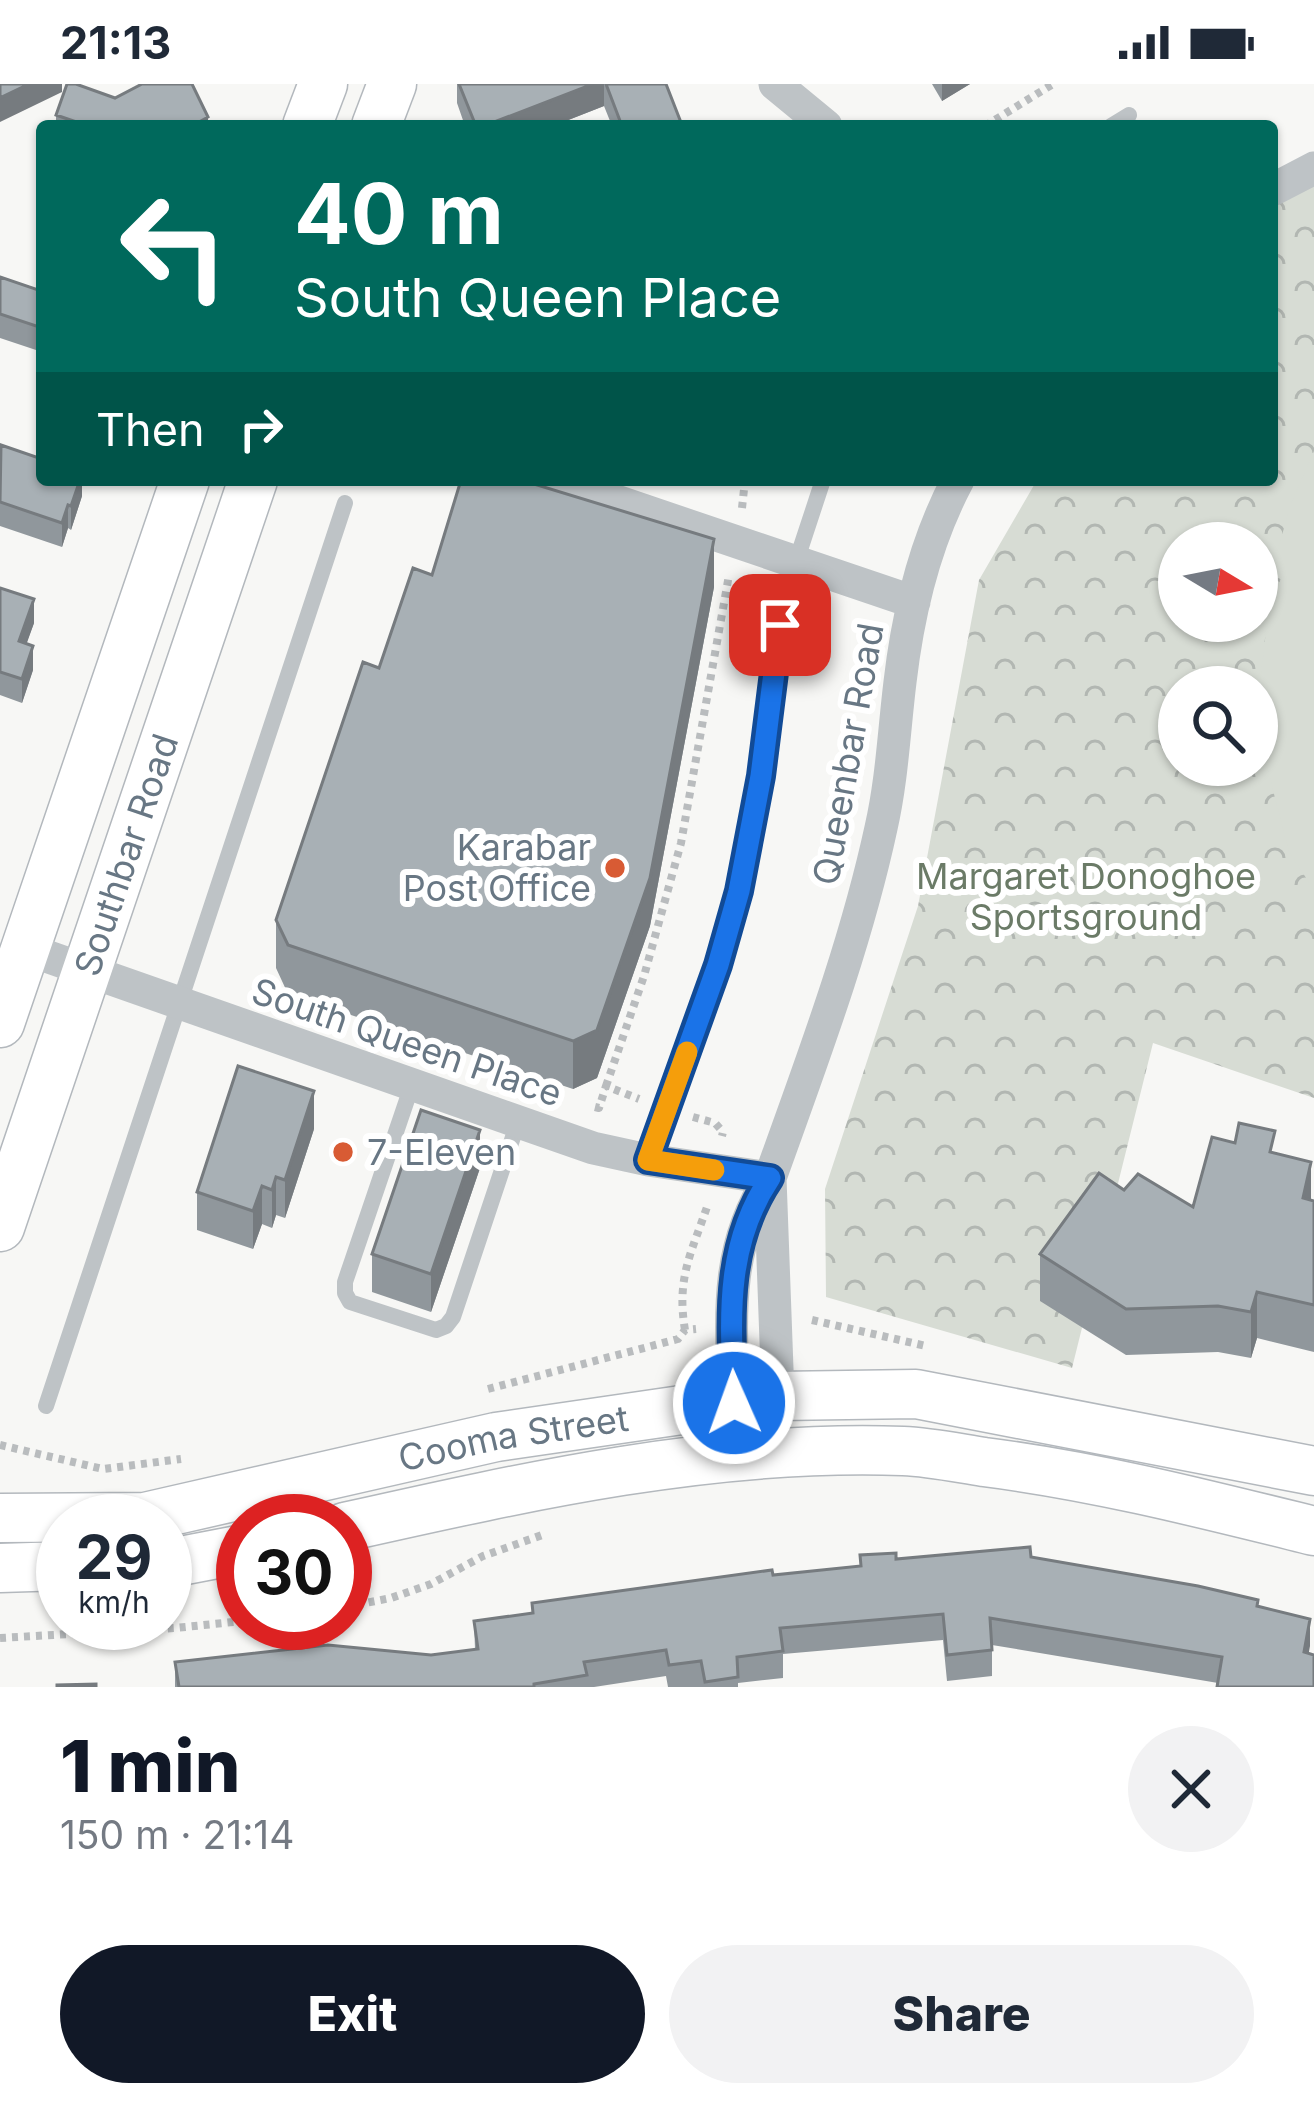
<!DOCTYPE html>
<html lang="en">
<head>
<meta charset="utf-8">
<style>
	:root { --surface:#fff; --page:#f2f2f3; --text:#1f2937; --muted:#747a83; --accent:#111827 }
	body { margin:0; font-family:Inter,sans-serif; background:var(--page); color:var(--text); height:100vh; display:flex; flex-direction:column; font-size:45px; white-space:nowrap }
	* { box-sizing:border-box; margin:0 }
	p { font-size:39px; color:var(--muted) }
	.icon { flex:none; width:66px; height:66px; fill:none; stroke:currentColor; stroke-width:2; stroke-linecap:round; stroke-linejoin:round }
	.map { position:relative; height:1603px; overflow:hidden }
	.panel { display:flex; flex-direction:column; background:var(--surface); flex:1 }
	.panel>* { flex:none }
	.top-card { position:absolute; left:36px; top:36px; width:1242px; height:366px; border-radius:12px; box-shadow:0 3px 9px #0004; background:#00695c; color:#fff; overflow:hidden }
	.needle { width:78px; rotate:100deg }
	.controls { position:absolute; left:1158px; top:438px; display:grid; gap:24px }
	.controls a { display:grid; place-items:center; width:120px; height:120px; border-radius:50%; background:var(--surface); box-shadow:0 3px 9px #0004; font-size:60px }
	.speed { position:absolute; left:36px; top:1410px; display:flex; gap:24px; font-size:60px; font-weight:700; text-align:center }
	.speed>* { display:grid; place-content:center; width:156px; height:156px; border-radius:50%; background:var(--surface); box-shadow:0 3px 9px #0004; line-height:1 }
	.speed small { font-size:30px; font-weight:400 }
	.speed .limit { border:18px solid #d22; background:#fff; color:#111 }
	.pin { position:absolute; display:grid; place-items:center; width:102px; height:102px; color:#fff; margin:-51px; border-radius:24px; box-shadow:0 6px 18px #0006 }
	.me { position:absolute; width:132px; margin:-66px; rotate:358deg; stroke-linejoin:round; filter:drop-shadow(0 0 9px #0008) }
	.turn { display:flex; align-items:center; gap:42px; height:252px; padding:0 60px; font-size:54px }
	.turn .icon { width:156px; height:156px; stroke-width:2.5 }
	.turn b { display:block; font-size:84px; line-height:102px }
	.then { display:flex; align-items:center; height:114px; padding:0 60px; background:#0003; gap:24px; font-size:45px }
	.round { display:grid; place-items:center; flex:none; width:126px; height:126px; border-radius:63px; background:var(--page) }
	.overview { display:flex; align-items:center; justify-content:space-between; height:204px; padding:0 60px }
	h1 { font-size:72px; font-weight:800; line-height:90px; color:var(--accent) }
	.cta { display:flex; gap:24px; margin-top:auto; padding:24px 60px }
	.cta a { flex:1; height:138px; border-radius:72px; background:var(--accent); color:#fff; font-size:48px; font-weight:800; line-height:138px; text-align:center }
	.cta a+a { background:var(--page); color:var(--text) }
	.status { display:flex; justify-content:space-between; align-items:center; height:84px; padding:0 60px; background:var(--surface); direction:ltr }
	.status svg { height:33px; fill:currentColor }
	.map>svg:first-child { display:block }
</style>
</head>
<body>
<div class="status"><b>21:13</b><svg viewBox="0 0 49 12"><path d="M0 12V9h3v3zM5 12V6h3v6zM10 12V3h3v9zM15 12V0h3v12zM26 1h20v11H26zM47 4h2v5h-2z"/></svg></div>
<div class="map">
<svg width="1314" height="1603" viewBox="0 0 1314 1603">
	<defs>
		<pattern id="park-crowns" width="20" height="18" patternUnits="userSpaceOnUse" patternTransform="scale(3)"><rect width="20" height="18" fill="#d7dcd4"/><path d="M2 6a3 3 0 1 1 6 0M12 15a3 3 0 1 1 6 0" fill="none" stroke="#b2b7b2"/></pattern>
	</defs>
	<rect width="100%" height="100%" fill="#f7f7f5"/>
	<!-- park -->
	<path fill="url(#park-crowns)" fill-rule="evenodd" d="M 1314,82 L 1314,1014 L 1153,959 L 1072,1284 L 826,1213 L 825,1105 L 918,822 L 979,496 L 1037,396 L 1272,396 L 1272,120 ZM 1179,459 L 1257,459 L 1257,537 L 1179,537 ZM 1179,603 L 1257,603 L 1257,681 L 1179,681 Z"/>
	<!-- pitch -->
	<path fill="#d7dcd4" d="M 1314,367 L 1314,806 L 1289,768 L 1266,679 L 1259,608 L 1267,538 L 1285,481 L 1274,478 L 1292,417 Z"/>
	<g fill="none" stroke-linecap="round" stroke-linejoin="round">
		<!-- secondary casing -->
		<g stroke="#b3b8bd" stroke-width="51">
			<g id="secondary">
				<path d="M 307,42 L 323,0"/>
				<path d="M 376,42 L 392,0"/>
				<path d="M 0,939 L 185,396"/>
				<path id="s1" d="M 0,1143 L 253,396"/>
				<path id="s2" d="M 0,1434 L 145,1433 L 496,1353 L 778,1312 L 916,1310 L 1314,1387"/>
				<path d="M 345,1443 C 528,1402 715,1360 903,1367 C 930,1368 958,1374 984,1378 C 1096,1392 1205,1420 1314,1447"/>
				<path d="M 165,1480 L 243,1465"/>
				<path d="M 0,1484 L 63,1482"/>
			</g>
		</g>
		<!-- path -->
		<path stroke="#b9bcbe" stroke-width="8" stroke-dasharray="6 6" stroke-linecap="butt" d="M 985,42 L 1053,0
			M 742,424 L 745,396
			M 606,1002 L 644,892 L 681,759 L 729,491
			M 595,1023 L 599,1024 L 606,1002 L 639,1015
			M 693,1033 L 715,1039 L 723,1048 L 722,1052
			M 812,1236 L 926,1262
			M 685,1246 C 676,1193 692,1168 708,1120
			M 488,1305 L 678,1255 L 685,1246 L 696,1245
			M 0,1361 L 103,1385 L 181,1375
			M 345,1523 L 391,1514 L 431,1500 L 483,1472 L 545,1450
			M 0,1554 L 175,1544 L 243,1537"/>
		<!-- service -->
		<path stroke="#bec3c6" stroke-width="16" d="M 1111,42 L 1129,31
			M 412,1001 L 345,1198 L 345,1209 L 350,1218 L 436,1246 L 446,1242 L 453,1233 L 518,1038
			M 648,1076 L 729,848 L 756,728 L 780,541 L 796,478 L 823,396
			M 46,1322 L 345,419"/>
		<!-- minor -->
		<path stroke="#bec3c6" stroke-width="33" d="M 775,0 L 826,42
			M 1272,106 L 1314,84
			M 554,396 L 914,518
			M 26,865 L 593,1064 L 648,1076 L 770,1094
			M 770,1094 L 778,1312
			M 734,1319 C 731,1238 723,1165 770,1094 C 811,979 855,864 881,744 C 892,696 894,647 900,598 C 908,529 925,458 958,396"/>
		<!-- secondary -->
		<use href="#secondary" stroke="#fff" stroke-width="48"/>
	</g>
	<!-- wall -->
	<path fill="#90979c" d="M 457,0 L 666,0 L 680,42 L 612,42 L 604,22 L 553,42 L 465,42 L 457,19 Z
		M 932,0 L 970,0 L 942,17 Z
		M 115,14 L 208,42 L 56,42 L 56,31 Z
		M 0,193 L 38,206 L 42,204 L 42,268 L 0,254 Z
		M 0,364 L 82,396 L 82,412 L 71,446 L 68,444 L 62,463 L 0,442 Z
		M 432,491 L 714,503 L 650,842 L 597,994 L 573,1005 L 288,910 L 276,884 L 276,836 L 379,584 Z
		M 0,504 L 34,539 L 26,560 L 33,586 L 22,619 L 0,611 Z
		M 314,1045 L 285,1134 L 276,1131 L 272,1144 L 262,1140 L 253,1165 L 197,1146 L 197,1108 Z
		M 1275,1069 L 1311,1116 L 1314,1117 L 1314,1268 L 1257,1254 L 1251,1274 L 1218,1268 L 1126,1271 L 1040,1217 L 1040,1170 L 1124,1106 L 1193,1123 Z
		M 480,1084 L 431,1228 L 372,1208 L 372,1170 Z
		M 860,1471 L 896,1475 L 1031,1473 L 1258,1522 L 1310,1562 L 1218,1599 L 992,1561 L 992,1592 L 947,1597 L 943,1556 L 783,1570 L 783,1594 L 738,1599 L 738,1603 L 668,1603 L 666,1592 L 594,1603 L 175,1603 L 175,1578 L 431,1571 L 475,1565 L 474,1537 L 532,1529 L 532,1519 L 860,1482 Z"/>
	<!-- shaded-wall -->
	<path fill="#767b7f" d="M 29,0 L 62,0 L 62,8 L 0,38 L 0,14 Z
		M 593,0 L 604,0 L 604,22 L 553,42 L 484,42 Z
		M 942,0 L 970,0 L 942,17 Z
		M 208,33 L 208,42 L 192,42 Z
		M 80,396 L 82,396 L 82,412 L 71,446 L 71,422 Z
		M 68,421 L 68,444 L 62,463 L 62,439 Z
		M 714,455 L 714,503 L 650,842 L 597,994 L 573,1005 L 573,957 Z
		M 34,515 L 34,539 L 19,581 L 19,557 Z
		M 33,562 L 33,586 L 22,619 L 22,595 Z
		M 314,1007 L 314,1045 L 285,1134 L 285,1096 Z
		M 480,1046 L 480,1084 L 431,1228 L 431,1190 Z
		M 1311,1078 L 1311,1125 L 1303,1114 Z
		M 276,1093 L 276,1131 L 272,1144 L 272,1106 Z
		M 262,1102 L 262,1140 L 253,1165 L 253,1127 Z
		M 1257,1208 L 1257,1254 L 1251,1274 L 1251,1228 Z
		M 1310,1535 L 1310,1562 L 1304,1595 L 1304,1568 Z"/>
	<!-- building -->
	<path fill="#a8b0b5" stroke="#767b7f" stroke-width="3" d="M 0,0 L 29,0 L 0,14 Z
		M 67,0 L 76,0 L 115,14 L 142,0 L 192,0 L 208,33 L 192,42 L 88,42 L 56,31 Z
		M 459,0 L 593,0 L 484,42 L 476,42 Z
		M 606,0 L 666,0 L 680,36 L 666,42 L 622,42 Z
		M 0,193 L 38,206 L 42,204 L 42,244 L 0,230 Z
		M 1,361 L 42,375 L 42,396 L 80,396 L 71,422 L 68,421 L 62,439 L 0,418 Z
		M 461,396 L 521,396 L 714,455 L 650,794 L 597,946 L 573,957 L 288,861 L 276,836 L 363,578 L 379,584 L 413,484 L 432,491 Z
		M 0,504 L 34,515 L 19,557 L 33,562 L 22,595 L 0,588 Z
		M 238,982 L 314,1007 L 285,1096 L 276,1093 L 272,1106 L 262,1102 L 253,1127 L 197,1108 Z
		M 421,1026 L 480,1046 L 431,1190 L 372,1170 Z
		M 1239,1039 L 1275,1047 L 1270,1068 L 1311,1078 L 1303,1114 L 1314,1117 L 1314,1221 L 1257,1208 L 1251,1228 L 1218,1222 L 1126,1225 L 1040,1170 L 1099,1089 L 1124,1106 L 1138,1090 L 1193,1123 L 1212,1053 L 1235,1059 Z
		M 1030,1463 L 1031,1473 L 1198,1502 L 1258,1516 L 1257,1522 L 1310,1535 L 1304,1568 L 1314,1571 L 1314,1603 L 1217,1603 L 1222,1573 L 990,1534 L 992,1566 L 947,1571 L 943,1530 L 780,1544 L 783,1567 L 737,1573 L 738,1593 L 705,1598 L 701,1577 L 669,1581 L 666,1566 L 584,1578 L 587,1591 L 534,1600 L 534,1603 L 179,1603 L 175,1578 L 328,1561 L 431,1571 L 478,1565 L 474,1537 L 533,1529 L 532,1519 L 772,1486 L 773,1491 L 861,1482 L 860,1471 L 896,1469 L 896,1475 Z
		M 96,1600 L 96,1603 L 57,1603 L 57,1601 Z"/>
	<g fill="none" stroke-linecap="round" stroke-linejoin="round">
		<!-- route casing -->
		<g stroke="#114b97" stroke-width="30">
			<path id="route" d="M 734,1319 C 731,1239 723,1164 770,1094 L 648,1076 L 718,881 L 739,807 L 761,692 L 780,541"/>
		</g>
		<!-- route -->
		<use href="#route" stroke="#1a73e8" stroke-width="21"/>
		<!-- slow -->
		<path stroke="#f59e0b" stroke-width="21" d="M 687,968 L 648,1076 L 714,1086"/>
	</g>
	<!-- markers -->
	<g fill="#d85b34" stroke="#fff" stroke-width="4.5">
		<circle cx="615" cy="784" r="12"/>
		<circle cx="343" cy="1068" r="12"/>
	</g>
	<g text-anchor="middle" stroke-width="12" stroke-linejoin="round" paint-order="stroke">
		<!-- street labels -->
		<g font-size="36" fill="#687784" stroke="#fff">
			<text transform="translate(848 670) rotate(-80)" y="13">Queenbar Road</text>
			<text dy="13" stroke="none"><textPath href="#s1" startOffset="393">Southbar Road</textPath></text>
			<text transform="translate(407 958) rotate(19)" y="13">South Queen Place</text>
			<text dy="13" stroke="none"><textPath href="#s2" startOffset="522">Cooma Street</textPath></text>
		</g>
		<!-- poi labels -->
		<g font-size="36" fill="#687784" stroke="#fff" text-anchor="end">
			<text x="591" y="776">Karabar<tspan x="591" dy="41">Post Office</tspan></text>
			<text x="367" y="1081" text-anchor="start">7-Eleven</text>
		</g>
		<!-- park labels -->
		<g font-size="36" fill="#6b7b67" stroke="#fff">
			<text x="1086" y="805">Margaret Donoghoe<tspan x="1086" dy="41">Sportsground</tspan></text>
		</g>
	</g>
</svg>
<div class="controls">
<a><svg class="needle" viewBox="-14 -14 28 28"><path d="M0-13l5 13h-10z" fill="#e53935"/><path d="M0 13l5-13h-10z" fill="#747a83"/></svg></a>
<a><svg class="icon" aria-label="search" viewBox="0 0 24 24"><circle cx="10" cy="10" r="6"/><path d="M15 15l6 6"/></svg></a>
</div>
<div class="speed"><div>29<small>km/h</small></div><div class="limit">30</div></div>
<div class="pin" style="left:780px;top:541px;background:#d93025"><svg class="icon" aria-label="arrive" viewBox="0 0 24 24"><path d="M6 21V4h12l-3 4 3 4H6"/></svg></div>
<svg class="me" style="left:734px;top:1319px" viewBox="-20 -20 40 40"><circle r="17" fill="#1a73e8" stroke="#fff" stroke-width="3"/><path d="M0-11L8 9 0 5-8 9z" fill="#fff"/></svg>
<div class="top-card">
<div class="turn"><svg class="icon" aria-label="left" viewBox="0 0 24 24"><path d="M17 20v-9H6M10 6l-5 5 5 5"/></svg><div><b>40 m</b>South Queen Place</div></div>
<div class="then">Then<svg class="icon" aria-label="right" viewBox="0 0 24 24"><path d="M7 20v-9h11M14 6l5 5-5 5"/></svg></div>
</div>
</div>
<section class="panel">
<div class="overview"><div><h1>1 min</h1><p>150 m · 21:14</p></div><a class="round"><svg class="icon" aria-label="close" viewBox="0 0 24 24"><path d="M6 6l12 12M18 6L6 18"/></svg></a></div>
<div class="cta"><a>Exit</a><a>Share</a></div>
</section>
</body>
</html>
